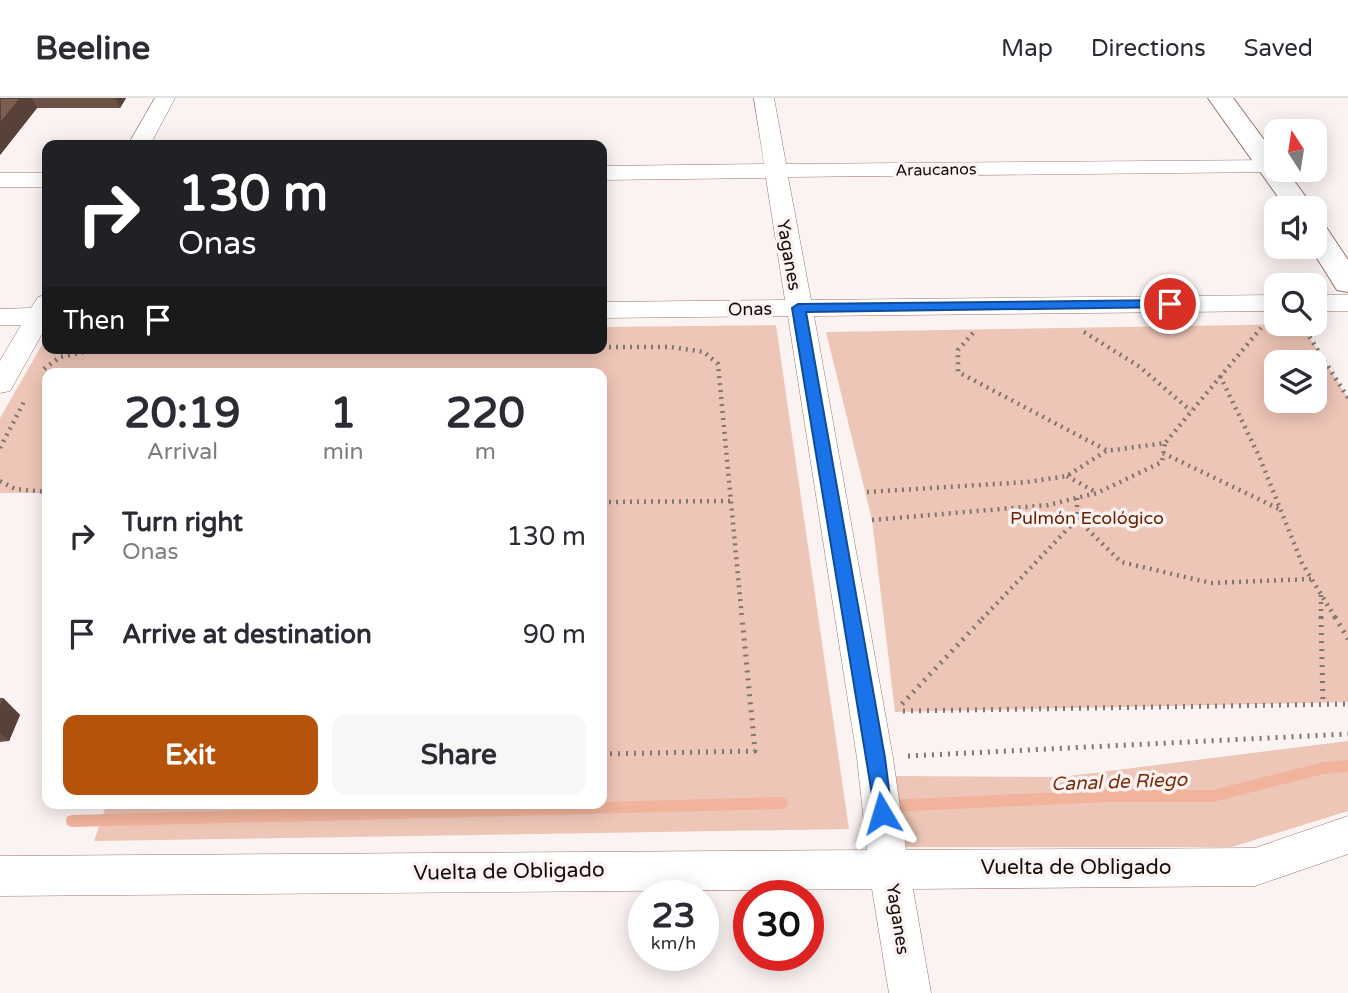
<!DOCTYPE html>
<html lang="en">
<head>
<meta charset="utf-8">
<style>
	:root { --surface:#fff; --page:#f7f7f7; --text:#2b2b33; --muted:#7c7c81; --line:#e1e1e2; --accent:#b45309 }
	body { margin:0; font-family:"Varela Round",sans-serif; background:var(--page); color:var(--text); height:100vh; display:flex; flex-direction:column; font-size:26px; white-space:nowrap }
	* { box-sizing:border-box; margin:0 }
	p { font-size:23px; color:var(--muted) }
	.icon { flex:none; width:38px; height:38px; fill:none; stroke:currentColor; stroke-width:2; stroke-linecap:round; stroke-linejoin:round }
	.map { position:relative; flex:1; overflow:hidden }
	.sheet { position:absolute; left:42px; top:270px; width:565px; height:441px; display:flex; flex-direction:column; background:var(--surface); border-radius:14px; box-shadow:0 4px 18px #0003 }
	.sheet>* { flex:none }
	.guide { position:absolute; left:42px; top:42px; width:565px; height:214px; border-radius:14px; box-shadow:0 4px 18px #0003; background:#202124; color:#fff; overflow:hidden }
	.needle { width:46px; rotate:348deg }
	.tools { position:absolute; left:1264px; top:21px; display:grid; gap:14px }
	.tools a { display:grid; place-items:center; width:63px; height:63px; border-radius:14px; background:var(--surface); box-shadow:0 4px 18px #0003; font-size:35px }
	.speed { position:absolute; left:628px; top:782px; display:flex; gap:14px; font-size:35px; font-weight:700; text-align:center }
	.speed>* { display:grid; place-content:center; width:91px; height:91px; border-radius:50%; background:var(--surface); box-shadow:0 4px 18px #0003; line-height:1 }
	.speed small { font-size:18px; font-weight:400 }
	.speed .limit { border:10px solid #d22; background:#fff; color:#111 }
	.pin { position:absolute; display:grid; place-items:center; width:60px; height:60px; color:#fff; margin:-30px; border:4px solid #fff; border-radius:50%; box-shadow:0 2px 7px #0007 }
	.me { position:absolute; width:77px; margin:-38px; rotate:353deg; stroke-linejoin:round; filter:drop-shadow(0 0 5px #0008) }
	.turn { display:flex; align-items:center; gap:24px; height:147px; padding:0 21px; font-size:32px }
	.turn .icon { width:91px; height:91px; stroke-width:2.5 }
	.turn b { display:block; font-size:49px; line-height:60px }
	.then { display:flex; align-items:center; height:66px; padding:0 21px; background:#0003; gap:14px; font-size:26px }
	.eta { display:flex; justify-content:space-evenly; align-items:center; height:119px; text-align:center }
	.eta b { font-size:42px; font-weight:700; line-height:49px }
	.button { display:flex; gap:14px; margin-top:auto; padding:14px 21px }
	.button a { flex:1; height:80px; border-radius:14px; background:var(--accent); color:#fff; font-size:28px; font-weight:700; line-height:80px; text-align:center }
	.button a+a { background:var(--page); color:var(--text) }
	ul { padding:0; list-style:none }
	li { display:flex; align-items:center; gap:21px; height:98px; padding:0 21px }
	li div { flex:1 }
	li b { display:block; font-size:26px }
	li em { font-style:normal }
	header { display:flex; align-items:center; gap:42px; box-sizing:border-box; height:98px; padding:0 35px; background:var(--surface); border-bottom:2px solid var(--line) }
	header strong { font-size:33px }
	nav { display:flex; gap:38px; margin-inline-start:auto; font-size:24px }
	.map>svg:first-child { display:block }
</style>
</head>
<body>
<header>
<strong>Beeline</strong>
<nav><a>Map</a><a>Directions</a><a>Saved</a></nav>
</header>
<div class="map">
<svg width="1348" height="895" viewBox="0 0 1348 895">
	<rect width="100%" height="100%" fill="#fbf3f1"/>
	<!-- green -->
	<path fill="#eec6b7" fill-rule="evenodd" d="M 1301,226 L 1348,300 L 1348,604 L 895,614 L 872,422 L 826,234 ZM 1276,264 L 1314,264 L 1314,303 L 1276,303 Z
		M 776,227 L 849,731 L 94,743 L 107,705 L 602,705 L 602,275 L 47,275 L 47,395 L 0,395 L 0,320 L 47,238 L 47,250 L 602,250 L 602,229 Z
		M 1348,643 L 1348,713 L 1232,749 L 906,749 L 894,678 L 1061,679 Z"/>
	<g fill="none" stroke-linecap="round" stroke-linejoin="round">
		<!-- stream -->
		<path fill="#f1b39b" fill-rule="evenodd" d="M 1348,662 L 1348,674 L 1324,676 L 1213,704 L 1107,704 L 887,714 L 883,712 L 881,708 L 883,704 L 887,702 L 1107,692 L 1213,692 L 1324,664 Z
			M 782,699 L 786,701 L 788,705 L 786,709 L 782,711 L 72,729 L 67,727 L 66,723 L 67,719 L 72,717 L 537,705 L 602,705 L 602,704 Z"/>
		<!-- street casing -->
		<g stroke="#97776b" stroke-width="1">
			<path id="street" d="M 155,0 L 175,0 L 150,47 L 128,47 Z
				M 754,0 L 774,0 L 786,66 L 1276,62 L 1277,72 L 1270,74 L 788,79 L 811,202 L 1276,197 L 1276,213 L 814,218 L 893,660 L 906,752 L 1255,750 L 1348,718 L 1348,756 L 1255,788 L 913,791 L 931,895 L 889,895 L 872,791 L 0,798 L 0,758 L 867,752 L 857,660 L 788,218 L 602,220 L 602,204 L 785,202 L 766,80 L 602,82 L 602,68 L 764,66 Z
				M 0,75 L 47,75 L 47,89 L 0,89 Z
				M 47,197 L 47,227 L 10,293 L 0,295 L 0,263 L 21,227 L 0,227 L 0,211 L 31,210 L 38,199 Z
				M 1314,197 L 1348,197 L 1348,213 L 1314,213 Z"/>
		</g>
		<!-- secondary casing -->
		<g stroke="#97776b" stroke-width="2">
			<path id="secondary" d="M 1208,0 L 1233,0 L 1276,58 L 1276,72 L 1286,72 L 1314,110 L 1286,110 Z
				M 1314,123 L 1324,126 L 1348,162 L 1348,194 L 1337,192 L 1310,149 L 1314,149 Z"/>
		</g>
		<!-- path-far2 -->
		<path stroke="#7f7572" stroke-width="3.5" stroke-dasharray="1 3.5" stroke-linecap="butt" d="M 1289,226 L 1301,226 L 1303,229"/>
		<!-- path-far1 -->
		<path stroke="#7f7572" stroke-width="4.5" stroke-dasharray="2 5" stroke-linecap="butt" d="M 1302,227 L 1348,300
			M 1084,234 L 1140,269 L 1191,313
			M 973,235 L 958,252 L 958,274 L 1106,352
			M 602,249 L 671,249 L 704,254 L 718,266 L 742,521
			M 44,271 L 60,259 L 93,252 L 329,250
			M 1220,278 L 1259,358 L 1302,465 L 1336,521
			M 0,350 L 25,302
			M 1163,355 L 1281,412
			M 1067,378 L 1097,395
			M 0,383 L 15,391 L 47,394
			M 867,394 L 1027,384 L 1067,378 L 1106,353 L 1165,345 L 1261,230
			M 1077,400 L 1077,421 L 1121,464 L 1211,485 L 1311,481
			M 602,404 L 731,403
			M 872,422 L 1048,407 L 1097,395 L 1162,364 L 1165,345
			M 1321,497 L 1321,521
			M 982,521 L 1077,421"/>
		<!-- path -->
		<path stroke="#7f7572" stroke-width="5" stroke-dasharray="2 6" stroke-linecap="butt" d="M 1321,519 L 1323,605
			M 1335,519 L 1348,541
			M 902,606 L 984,519
			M 903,613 L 1348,606
			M 602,656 L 755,653 L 742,519
			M 908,658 L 1348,636"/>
		<!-- street -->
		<use href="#street" fill="#fff" fill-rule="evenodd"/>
		<!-- secondary -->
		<use href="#secondary" fill="#fff" fill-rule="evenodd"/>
	</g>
	<!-- wall -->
	<path fill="#6b5046" d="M 0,0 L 126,0 L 120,10 L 37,10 L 0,57 Z
		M 0,600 L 3,600 L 20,617 L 9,643 L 0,644 Z"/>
	<!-- shaded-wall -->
	<path fill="#574139" d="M 21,0 L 32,0 L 37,10 L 0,57 L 0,26 Z
		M 115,0 L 126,0 L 120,10 Z
		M 3,600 L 20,617 L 9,643 L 0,635 L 0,608 Z"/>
	<!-- building -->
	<path fill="#7c5d51" stroke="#574139" stroke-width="2" d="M 0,0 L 21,0 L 0,26 Z"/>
	<!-- route -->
	<path fill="#1a73e8" stroke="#114b97" stroke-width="2" d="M 1170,202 L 1174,203 L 1174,209 L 806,214 L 885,660 L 892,715 L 889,721 L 882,724 L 876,721 L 792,210 L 798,206 Z"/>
	<g text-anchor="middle" stroke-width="7" stroke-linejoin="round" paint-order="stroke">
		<!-- far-street labels -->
		<g font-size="16" fill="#160b07" stroke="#fbf3f1">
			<text transform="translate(936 71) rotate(-1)" y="6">Araucanos</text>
		</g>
		<!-- street labels -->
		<g font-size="18" fill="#160b07" stroke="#fbf3f1">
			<text transform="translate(789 157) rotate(80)" y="6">Yaganes</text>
			<text transform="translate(750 211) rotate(-1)" y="6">Onas</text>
			<text transform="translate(898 821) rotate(81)" y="6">Yaganes</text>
		</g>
		<!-- park labels -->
		<g font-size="18" fill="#682100" stroke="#fbf3f1">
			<text x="1087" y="426">Pulmón Ecológico</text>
		</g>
		<!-- water labels -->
		<g font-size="19" font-style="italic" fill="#752d0b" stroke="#fbf3f1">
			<text transform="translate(1119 683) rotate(-2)" y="7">Canal de Riego</text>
		</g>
		<!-- near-street labels -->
		<g font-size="21" fill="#160b07" stroke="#fbf3f1">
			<text x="1076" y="776">Vuelta de Obligado</text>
			<text transform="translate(509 773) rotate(-1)" y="7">Vuelta de Obligado</text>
		</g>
	</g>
</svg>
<div class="tools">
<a><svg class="needle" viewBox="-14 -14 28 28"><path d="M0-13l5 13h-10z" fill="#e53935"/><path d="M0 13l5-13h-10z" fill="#7c7c81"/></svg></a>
<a><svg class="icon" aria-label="sound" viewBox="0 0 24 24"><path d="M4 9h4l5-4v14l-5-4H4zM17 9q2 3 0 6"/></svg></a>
<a><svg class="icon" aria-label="search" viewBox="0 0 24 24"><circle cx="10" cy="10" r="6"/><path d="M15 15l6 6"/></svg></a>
<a><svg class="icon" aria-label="layers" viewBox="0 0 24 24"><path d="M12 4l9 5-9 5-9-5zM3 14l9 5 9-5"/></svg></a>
</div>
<div class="speed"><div>23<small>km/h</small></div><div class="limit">30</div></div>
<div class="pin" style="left:1170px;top:206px;background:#d93025"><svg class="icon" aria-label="arrive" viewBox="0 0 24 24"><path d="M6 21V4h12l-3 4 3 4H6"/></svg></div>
<svg class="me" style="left:882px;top:715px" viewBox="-20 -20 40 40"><path d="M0-17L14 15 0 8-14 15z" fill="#1a73e8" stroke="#fff" stroke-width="4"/></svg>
<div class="guide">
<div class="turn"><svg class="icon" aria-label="right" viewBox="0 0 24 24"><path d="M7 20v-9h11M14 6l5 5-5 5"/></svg><div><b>130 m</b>Onas</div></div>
<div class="then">Then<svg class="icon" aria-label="arrive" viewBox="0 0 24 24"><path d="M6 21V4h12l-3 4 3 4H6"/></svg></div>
</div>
<section class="sheet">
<div class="eta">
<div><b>20:19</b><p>Arrival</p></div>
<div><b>1</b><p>min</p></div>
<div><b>220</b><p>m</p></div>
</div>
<ul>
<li><svg class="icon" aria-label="right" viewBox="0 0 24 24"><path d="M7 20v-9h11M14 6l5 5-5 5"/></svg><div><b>Turn right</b><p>Onas</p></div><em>130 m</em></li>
<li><svg class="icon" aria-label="arrive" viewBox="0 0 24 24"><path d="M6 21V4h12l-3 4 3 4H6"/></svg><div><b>Arrive at destination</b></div><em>90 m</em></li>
</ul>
<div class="button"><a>Exit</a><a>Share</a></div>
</section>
</div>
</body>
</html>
